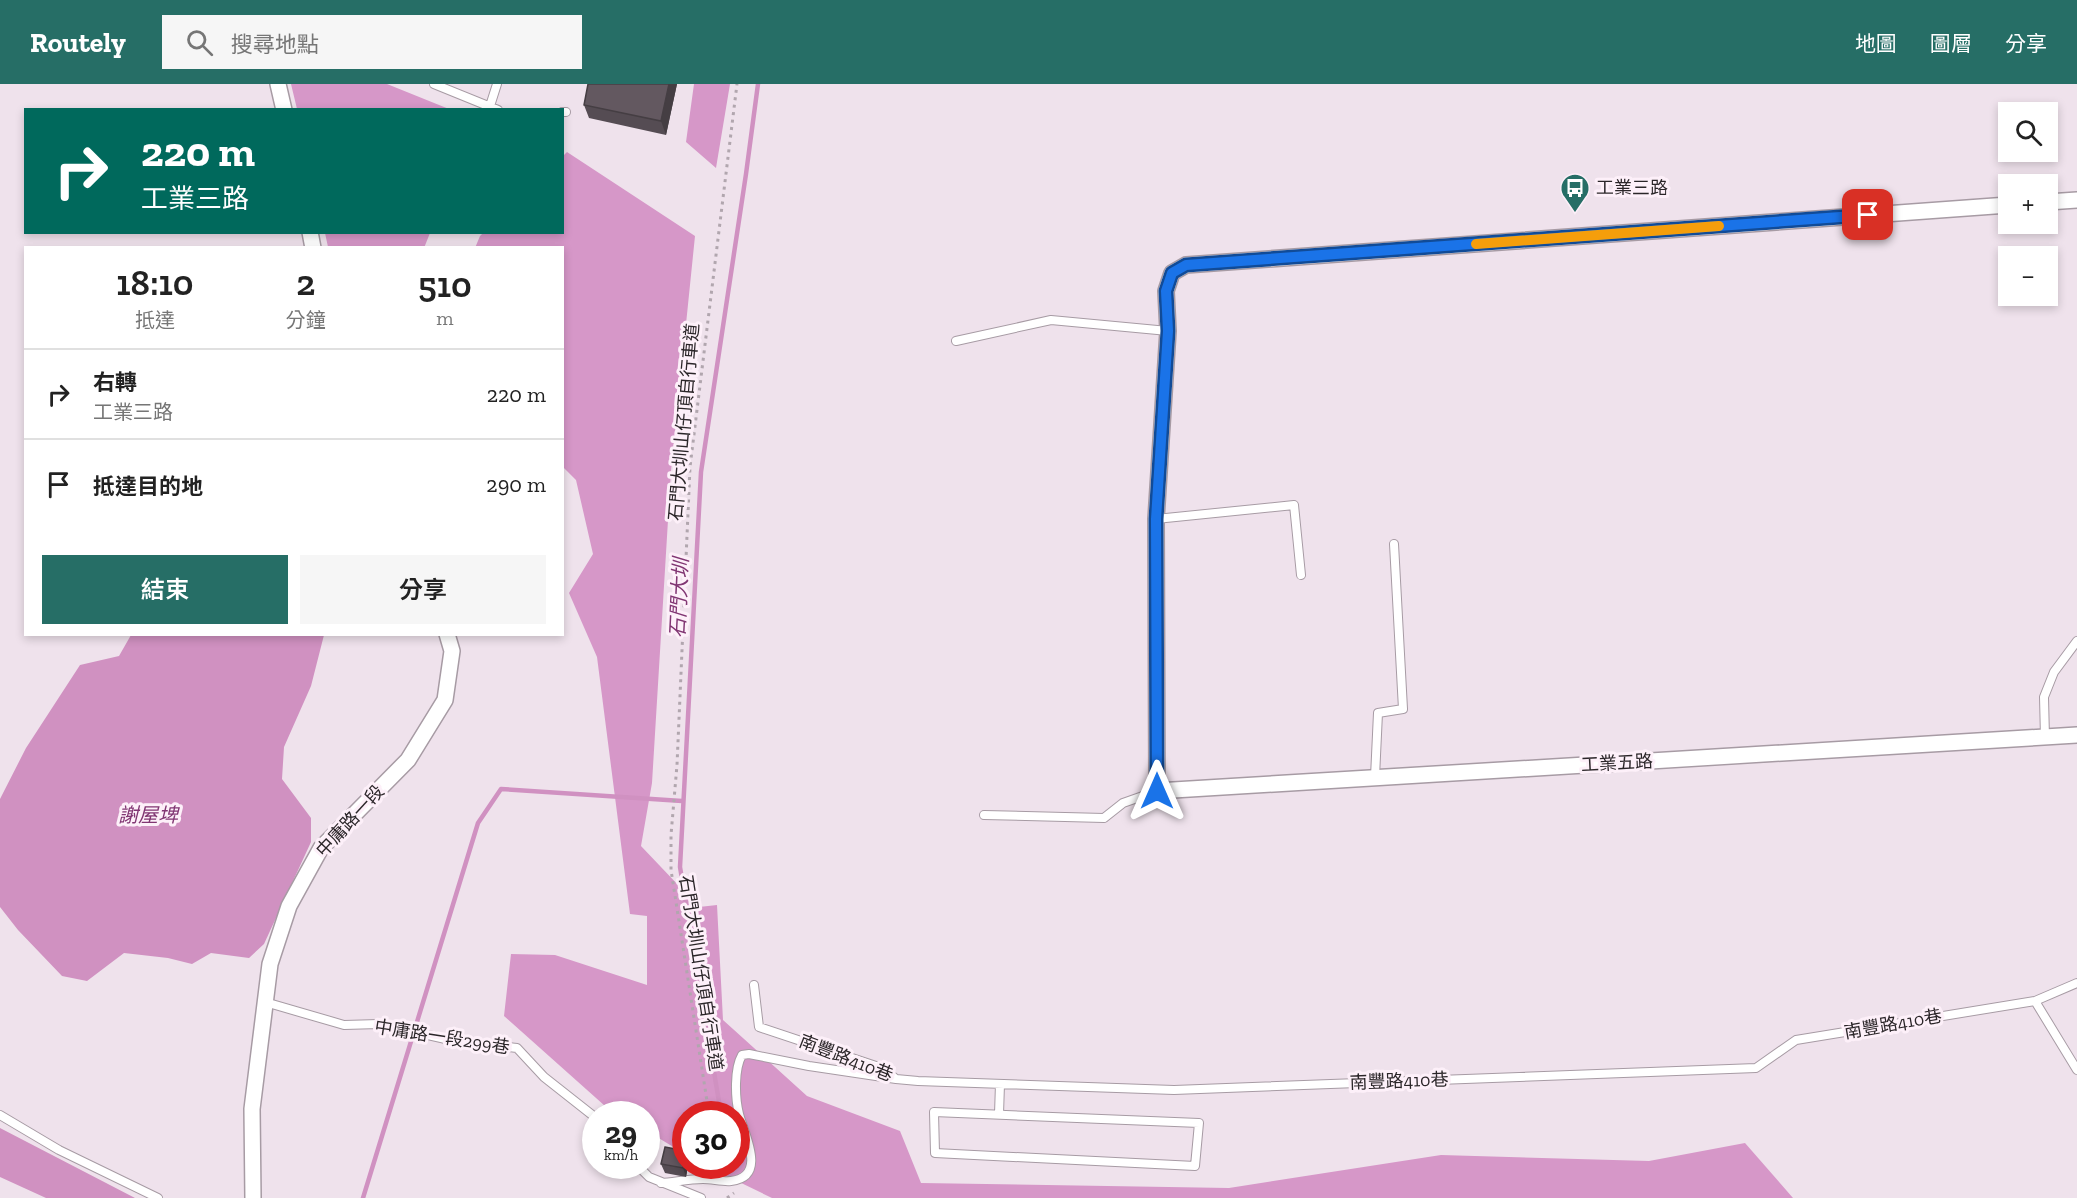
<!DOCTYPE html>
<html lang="zh-TW">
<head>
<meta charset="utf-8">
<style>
	:root { --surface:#fff; --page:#f6f6f6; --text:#222; --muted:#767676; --line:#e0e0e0; --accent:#266e66 }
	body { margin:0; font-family:"Zilla Slab","Noto Sans TC",serif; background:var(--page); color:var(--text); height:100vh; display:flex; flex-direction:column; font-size:22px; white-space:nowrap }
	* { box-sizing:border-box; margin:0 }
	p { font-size:20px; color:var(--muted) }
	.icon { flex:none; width:33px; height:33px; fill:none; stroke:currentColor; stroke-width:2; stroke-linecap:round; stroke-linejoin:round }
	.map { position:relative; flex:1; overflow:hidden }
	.panel { position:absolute; left:24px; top:162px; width:540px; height:390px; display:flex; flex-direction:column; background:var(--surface); border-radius:0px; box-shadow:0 3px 9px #0003 }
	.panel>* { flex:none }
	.top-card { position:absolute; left:24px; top:24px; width:540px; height:126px; border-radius:0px; box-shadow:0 3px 9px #0003; background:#00695c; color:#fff; overflow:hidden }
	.tools { position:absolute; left:1998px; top:18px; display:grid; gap:12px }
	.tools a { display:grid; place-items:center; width:60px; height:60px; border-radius:0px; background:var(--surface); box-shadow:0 3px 9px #0003; font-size:30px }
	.speed { position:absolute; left:582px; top:1017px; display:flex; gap:12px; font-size:30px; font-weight:700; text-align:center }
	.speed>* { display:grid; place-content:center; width:78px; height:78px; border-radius:50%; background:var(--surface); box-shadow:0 3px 9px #0003; line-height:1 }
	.speed small { font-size:15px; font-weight:400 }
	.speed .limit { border:9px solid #d22; background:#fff; color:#111 }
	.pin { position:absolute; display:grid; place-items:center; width:51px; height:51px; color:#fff; margin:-26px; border-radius:12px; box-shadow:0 3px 9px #0006 }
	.me { position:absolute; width:66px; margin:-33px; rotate:0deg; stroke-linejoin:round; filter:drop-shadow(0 0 4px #0008) }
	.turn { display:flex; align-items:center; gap:21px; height:126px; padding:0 18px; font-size:27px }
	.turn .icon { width:78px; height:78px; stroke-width:2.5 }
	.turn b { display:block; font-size:42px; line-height:51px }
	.eta { display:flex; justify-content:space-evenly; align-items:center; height:102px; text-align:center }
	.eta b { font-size:36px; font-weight:600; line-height:42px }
	.button { display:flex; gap:12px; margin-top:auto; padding:12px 18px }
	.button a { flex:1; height:69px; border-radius:0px; background:var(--accent); color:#fff; font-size:24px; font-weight:600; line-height:69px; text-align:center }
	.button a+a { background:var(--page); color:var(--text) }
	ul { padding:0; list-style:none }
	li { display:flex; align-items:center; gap:18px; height:90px; padding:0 18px; border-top:2px solid var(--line) }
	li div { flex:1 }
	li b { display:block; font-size:22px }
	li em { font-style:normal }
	header { display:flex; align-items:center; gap:36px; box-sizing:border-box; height:84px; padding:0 30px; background:var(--accent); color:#fff }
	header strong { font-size:28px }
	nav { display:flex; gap:33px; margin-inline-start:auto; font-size:21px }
	.search { width:420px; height:54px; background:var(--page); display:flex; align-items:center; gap:15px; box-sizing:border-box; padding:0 21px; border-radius:0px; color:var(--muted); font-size:22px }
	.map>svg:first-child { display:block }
</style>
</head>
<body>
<header>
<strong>Routely</strong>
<div class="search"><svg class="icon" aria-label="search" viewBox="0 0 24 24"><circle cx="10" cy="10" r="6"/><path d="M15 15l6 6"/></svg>搜尋地點</div>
<nav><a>地圖</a><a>圖層</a><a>分享</a></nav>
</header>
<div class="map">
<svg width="2077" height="1114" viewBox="0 0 2077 1114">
	<rect width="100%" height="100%" fill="#efe2ec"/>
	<!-- forest -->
	<path fill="#d697c8" d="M 291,0 L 387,0 L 449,25 L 297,25 Z
		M 694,0 L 730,0 L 716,84 L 686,58 Z
		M 567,68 L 695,152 L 671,387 L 652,699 L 641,762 L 699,823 L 717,821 L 723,936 L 807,1012 L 900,1047 L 921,1099 L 1229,1104 L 1441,1071 L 1649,1077 L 1745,1059 L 1793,1114 L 772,1114 L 706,1082 L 736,1082 L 736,1030 L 686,1030 L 685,1070 L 647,1047 L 646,1030 L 619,1030 L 605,1022 L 504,932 L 511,870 L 555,871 L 647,901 L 647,832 L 630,830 L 597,573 L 569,509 L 593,470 L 576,396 L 563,383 L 562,164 L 475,164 L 480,152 L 483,149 L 562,148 L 563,72 Z
		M 325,149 L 325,148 L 430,149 L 424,164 L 328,163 Z"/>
	<!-- water -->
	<path fill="#d091c1" d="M 131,551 L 324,551 L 311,602 L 284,663 L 282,695 L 311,734 L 311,758 L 264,860 L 249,874 L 211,869 L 192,880 L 168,874 L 124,869 L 87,897 L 62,892 L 18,846 L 0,823 L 0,715 L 26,664 L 80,581 L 119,572 Z
		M 0,1044 L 135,1114 L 46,1114 L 0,1093 Z"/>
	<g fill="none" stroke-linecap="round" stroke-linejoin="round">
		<!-- stream -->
		<path stroke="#d091c1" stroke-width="4.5" d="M 721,1030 L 680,783 L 701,388 L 746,90 L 758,0
			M 363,1114 L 478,739 L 501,705 L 682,717"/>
		<!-- lane casing -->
		<g stroke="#a79ba4" stroke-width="10">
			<path id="lane" d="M 434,0 L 498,26
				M 490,22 L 497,0
				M 562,28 L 566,28
				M 956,257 L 1051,236 L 1168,247
				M 1156,435 L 1294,421 L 1301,491
				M 2045,654 L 2044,613 L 2054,588 L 2077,557
				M 1375,693 L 1378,629 L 1403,625 L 1394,460
				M 984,731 L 1104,734 L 1123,719 L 1157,707
				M 754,901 L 759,943 L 882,984 L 896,995 L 918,997 L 1174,1006 L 1756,984 L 1796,956 L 2035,917 L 2077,899
				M 2035,917 L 2077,986
				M 265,918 L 344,941 L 379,940 L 450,956 L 517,964 L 544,993 L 596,1034
				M 934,1028 L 1199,1039 L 1195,1082 L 935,1069 Z
				M 999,1030 L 1000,1000
				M 0,1031 L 59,1066 L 158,1114
				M 638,1082 L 649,1093 L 701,1114
				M 661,1099 C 675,1098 689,1095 703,1095 C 712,1095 723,1098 731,1097 C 768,1093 744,1050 739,1030 C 735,1014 734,985 742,971 L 749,970 L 809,982 L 896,995"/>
		</g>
		<!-- street casing -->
		<g stroke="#a79ba4" stroke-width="18">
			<path id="street" d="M 278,0 L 284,26
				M 2048,118 L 2077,116
				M 2008,121 L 1186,181 L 1172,189 L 1166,207 L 1168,247 L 1156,435 L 1157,707 L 2077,651
				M 310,148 L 313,164
				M 253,1114 L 252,1025 L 270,880 L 289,822 L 321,764 L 408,676 L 445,616 L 452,567 L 447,550"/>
		</g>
		<!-- path -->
		<path stroke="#b1a6ae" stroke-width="3" stroke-dasharray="3 4.5" stroke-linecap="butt" d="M 709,1030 L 671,786 L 671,751 L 677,681 L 690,383 L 737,0
			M 727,1114 L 734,1109"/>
		<!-- lane -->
		<use href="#lane" stroke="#fff" stroke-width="8"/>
		<!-- street -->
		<use href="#street" stroke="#fff" stroke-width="15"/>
	</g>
	<!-- wall -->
	<path fill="#554c53" d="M 588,0 L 677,0 L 666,51 L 589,34 L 584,21 Z
		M 661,1080 L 688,1082 L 686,1093 L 665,1089 Z"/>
	<!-- shaded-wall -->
	<path fill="#453e43" d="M 669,0 L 677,0 L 666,51 L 661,37 Z
		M 686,1070 L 686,1082 L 688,1082 L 686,1093 L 683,1084 Z"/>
	<!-- building -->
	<path fill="#635860" stroke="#453e43" stroke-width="1.5" d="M 588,0 L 669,0 L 661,37 L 584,21 Z
		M 665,1063 L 686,1067 L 683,1084 L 661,1080 Z"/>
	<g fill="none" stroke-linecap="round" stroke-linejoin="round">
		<!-- route casing -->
		<g stroke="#114b97" stroke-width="15">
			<path id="route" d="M 1157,707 L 1156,435 L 1168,247 L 1166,207 L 1172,189 L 1186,181 L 1868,131"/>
		</g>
		<!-- route -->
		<use href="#route" stroke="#1a73e8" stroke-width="10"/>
		<!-- slow -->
		<path stroke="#f59e0b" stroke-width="10" d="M 1476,160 L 1719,142"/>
	</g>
	<!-- icons -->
	<defs>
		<g id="bus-pin" transform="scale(1.5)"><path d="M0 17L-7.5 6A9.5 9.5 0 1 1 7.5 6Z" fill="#266e66" stroke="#fdf0f9"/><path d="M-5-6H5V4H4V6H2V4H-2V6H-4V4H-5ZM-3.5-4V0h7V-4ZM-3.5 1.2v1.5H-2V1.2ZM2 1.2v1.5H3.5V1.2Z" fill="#fff"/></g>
	</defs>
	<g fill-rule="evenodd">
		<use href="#bus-pin" x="1575" y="104"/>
	</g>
	<g text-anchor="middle" stroke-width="6" stroke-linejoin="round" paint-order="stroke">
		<!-- poi labels -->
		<g font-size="18" fill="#2b2629" stroke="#fdf0f9" text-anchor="start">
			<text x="1596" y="110">工業三路</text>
		</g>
		<!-- street labels -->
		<g font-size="18" fill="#2b2629" stroke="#fdf0f9">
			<text transform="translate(684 338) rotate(-85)" y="6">石門大圳山仔頂自行車道</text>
			<text transform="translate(1617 679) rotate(-3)" y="6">工業五路</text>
			<text transform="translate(350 737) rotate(-47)" y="6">中庸路一段</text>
			<text transform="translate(701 889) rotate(81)" y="6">石門大圳山仔頂自行車道</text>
			<text transform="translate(1893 940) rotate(-10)" y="6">南豐路410巷</text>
			<text transform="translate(442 953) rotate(9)" y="6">中庸路一段299巷</text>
			<text transform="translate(846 974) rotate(21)" y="6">南豐路410巷</text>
			<text transform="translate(1399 997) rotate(-2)" y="6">南豐路410巷</text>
		</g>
		<!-- water labels -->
		<g font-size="20" font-style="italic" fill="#813673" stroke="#fdf0f9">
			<text transform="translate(679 514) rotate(-87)" y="7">石門大圳</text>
			<text x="148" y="738">謝屋埤</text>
		</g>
	</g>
</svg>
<div class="tools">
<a><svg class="icon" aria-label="search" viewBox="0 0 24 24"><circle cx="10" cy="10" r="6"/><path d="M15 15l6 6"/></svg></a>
<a>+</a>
<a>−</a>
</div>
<div class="speed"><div>29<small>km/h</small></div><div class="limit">30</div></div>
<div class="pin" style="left:1868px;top:131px;background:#d93025"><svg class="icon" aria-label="arrive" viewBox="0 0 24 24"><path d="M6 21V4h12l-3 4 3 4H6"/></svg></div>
<svg class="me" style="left:1157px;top:707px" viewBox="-20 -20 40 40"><path d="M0-17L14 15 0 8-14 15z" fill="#1a73e8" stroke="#fff" stroke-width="4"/></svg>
<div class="top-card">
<div class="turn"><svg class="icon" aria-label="right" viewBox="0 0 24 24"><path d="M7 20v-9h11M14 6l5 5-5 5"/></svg><div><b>220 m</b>工業三路</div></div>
</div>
<section class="panel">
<div class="eta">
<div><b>18:10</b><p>抵達</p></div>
<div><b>2</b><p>分鐘</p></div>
<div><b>510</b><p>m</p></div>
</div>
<ul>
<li><svg class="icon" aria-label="right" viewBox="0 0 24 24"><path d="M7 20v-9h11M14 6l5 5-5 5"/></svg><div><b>右轉</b><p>工業三路</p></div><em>220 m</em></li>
<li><svg class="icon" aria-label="arrive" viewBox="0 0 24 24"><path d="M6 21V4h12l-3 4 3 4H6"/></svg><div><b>抵達目的地</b></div><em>290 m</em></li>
</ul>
<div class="button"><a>結束</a><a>分享</a></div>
</section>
</div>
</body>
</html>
